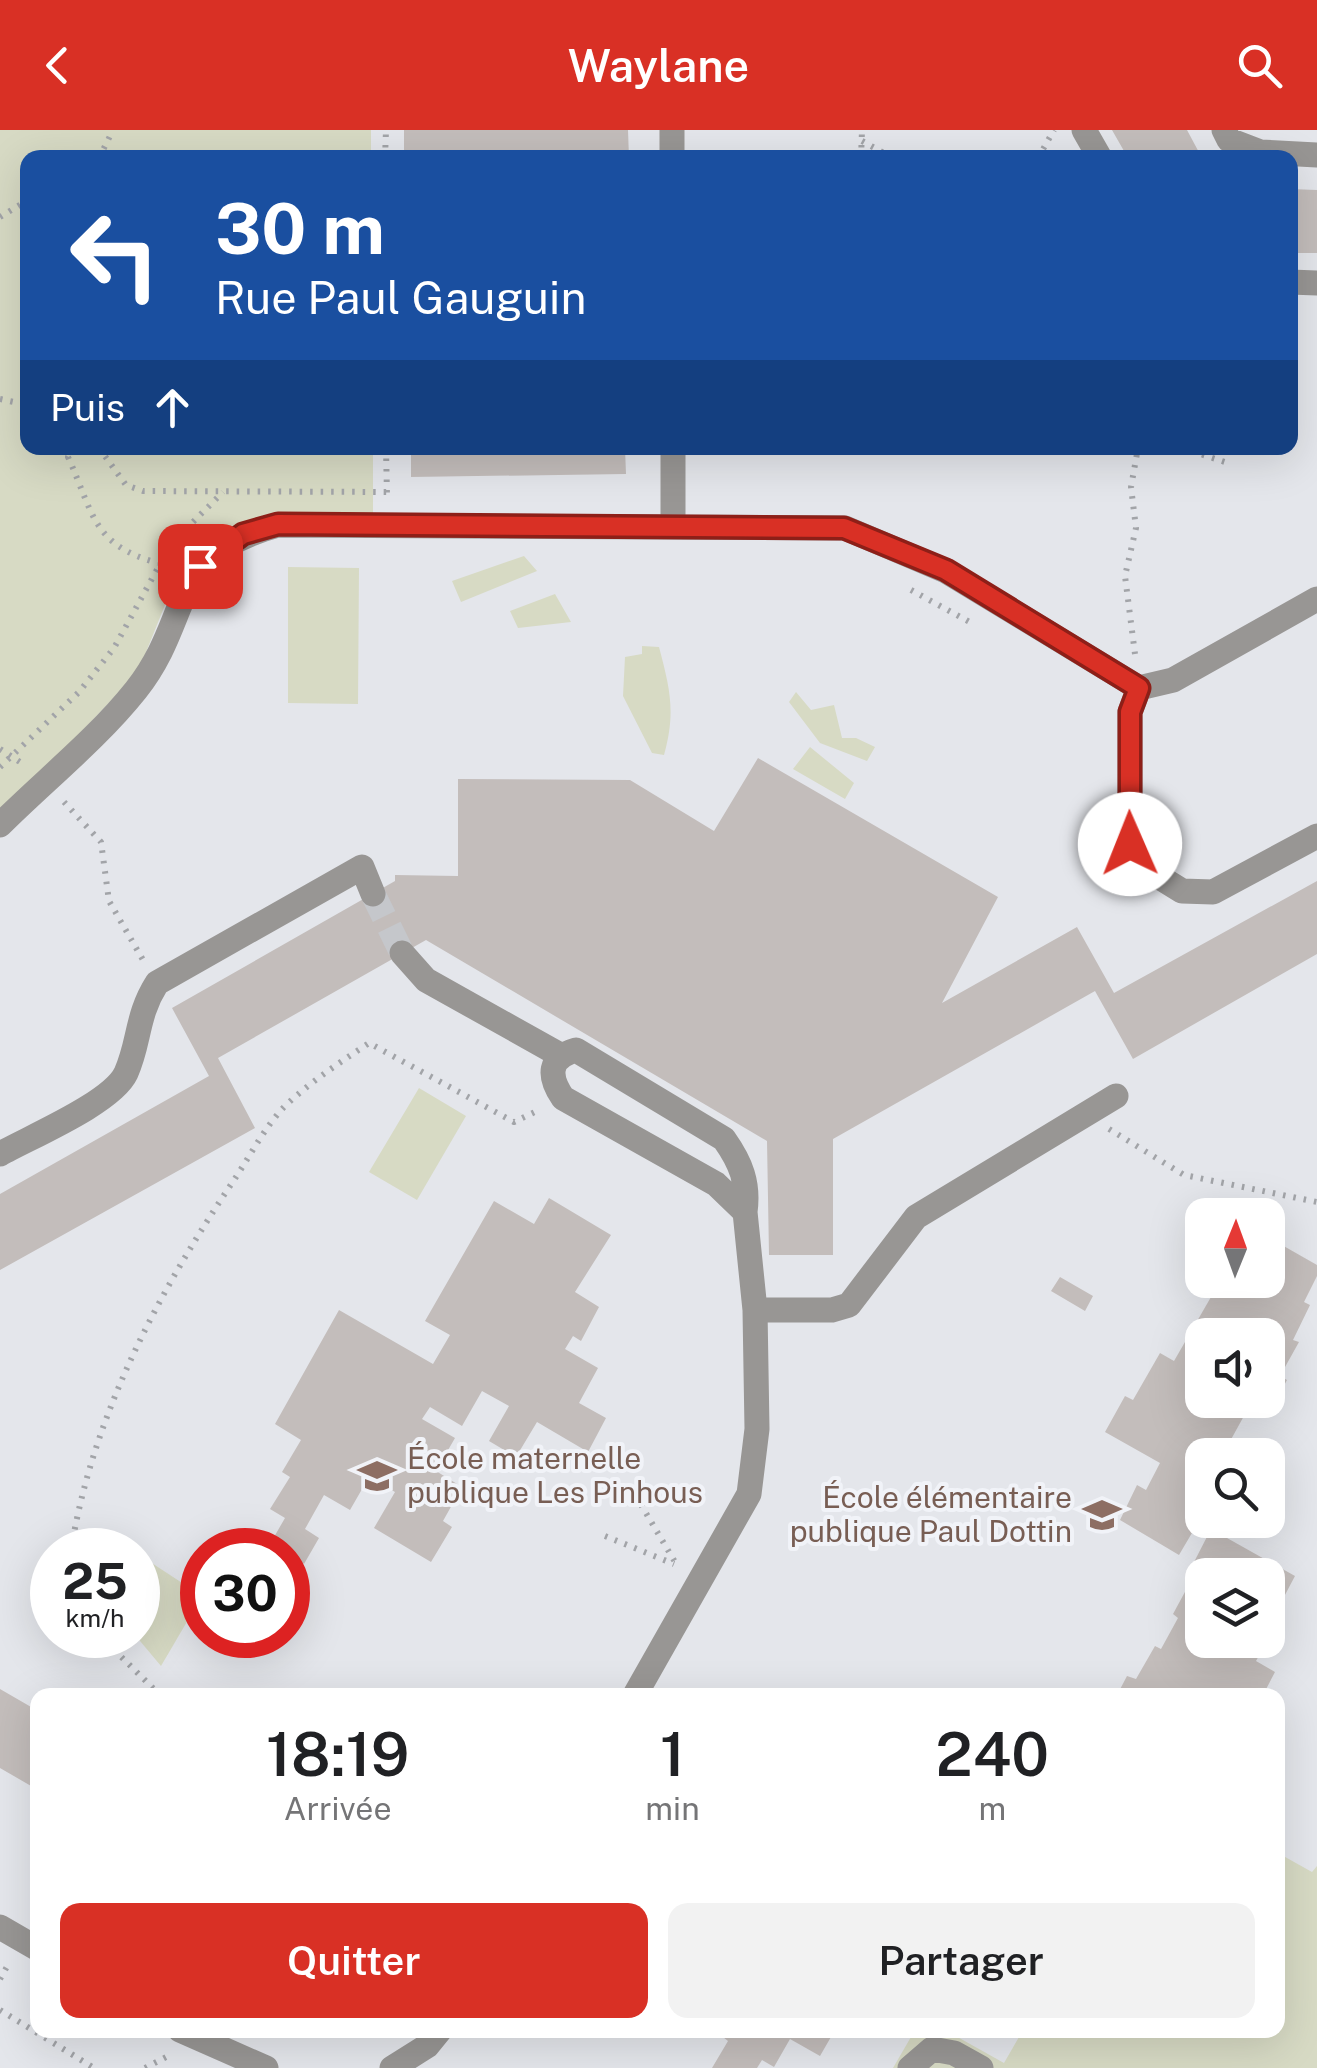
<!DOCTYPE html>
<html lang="fr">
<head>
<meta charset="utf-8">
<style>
	:root { --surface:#fff; --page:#f2f2f2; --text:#202124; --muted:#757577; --accent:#d93025 }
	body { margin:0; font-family:"Public Sans",sans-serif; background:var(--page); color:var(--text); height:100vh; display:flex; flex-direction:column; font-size:38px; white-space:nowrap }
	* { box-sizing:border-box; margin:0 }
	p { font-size:32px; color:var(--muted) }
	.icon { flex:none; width:55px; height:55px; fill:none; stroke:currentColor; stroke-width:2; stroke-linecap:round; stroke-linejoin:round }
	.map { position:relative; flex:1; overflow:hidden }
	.panel { position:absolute; left:30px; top:1558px; width:1255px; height:350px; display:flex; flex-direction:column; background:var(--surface); border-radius:20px; box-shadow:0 10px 40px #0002 }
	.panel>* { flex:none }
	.hud { position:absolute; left:20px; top:20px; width:1278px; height:305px; border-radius:20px; box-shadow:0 10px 40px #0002; background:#1a4fa0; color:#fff; overflow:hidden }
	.needle { width:65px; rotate:1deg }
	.tools { position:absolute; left:1185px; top:1068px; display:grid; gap:20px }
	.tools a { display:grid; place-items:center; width:100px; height:100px; border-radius:20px; background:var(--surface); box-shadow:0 10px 40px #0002; font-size:50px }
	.speed { position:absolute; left:30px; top:1398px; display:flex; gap:20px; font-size:50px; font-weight:700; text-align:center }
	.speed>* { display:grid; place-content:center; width:130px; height:130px; border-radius:50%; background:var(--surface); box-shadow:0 10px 40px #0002; line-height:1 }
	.speed small { font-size:25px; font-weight:400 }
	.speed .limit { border:15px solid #d22; background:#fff; color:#111 }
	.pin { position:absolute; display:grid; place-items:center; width:85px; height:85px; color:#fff; margin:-42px; border-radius:20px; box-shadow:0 5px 15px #0006 }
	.me { position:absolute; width:110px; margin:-55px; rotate:359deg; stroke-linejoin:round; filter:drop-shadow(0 0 8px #0008) }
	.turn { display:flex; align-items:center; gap:35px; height:210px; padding:0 30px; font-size:45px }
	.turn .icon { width:130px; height:130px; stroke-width:2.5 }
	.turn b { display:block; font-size:70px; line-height:85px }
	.then { display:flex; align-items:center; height:95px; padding:0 30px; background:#0003; gap:20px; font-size:38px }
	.eta { display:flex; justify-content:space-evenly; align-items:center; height:170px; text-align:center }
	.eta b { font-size:60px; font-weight:600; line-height:70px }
	.button { display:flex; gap:20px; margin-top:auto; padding:20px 30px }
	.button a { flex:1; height:115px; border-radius:20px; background:var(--accent); color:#fff; font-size:40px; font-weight:600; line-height:115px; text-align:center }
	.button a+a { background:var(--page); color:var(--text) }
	header { display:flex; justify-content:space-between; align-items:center; height:130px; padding:0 30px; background:var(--accent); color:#fff; font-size:45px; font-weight:600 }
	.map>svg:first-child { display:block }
</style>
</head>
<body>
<header><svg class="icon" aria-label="back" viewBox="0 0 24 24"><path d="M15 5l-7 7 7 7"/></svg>Waylane<svg class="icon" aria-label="search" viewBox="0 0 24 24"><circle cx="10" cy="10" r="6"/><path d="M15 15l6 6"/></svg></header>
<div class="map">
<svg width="1317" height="1938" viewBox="0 0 1317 1938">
	<rect width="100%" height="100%" fill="#e4e6eb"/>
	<!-- green -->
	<path fill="#d7dac4" d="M 0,0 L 371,0 L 371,27 L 28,28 L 28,318 L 373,318 L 373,388 L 275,388 L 190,435 L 165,475 L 138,542 L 0,688 Z
		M 524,426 L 537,441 L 461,472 L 452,451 Z
		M 288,437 L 359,438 L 358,574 L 288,573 Z
		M 555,464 L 571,492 L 518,498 L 510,481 Z
		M 642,516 L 659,517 C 670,559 676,582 664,625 L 652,623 L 623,566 L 625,527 L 642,524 Z
		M 796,562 L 811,580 L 834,575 L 842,608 L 856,608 L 875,617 L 867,631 L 820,613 L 789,572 Z
		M 810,617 L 854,653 L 845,669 L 793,639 Z
		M 419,958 L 466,986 L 417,1070 L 369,1042 Z
		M 138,1424 L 202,1466 L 161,1536 L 135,1505 Z
		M 1278,1723 L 1312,1742 L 1317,1736 L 1317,1938 L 893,1938 L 915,1900 L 945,1900 L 1004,1933 L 1023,1900 L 1278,1900 Z"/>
	<!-- building -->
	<path fill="#c3bdbb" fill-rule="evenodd" d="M 404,0 L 628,0 L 629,28 L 404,28 Z
		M 1112,0 L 1187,0 L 1202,28 L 1128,28 Z
		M 1290,59 L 1317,60 L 1317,123 L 1290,123 Z
		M 411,318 L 625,318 L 626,344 L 411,347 Z
		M 758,628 L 998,767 L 942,873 L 1077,797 L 1114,863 L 1317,751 L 1317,824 L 1133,929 L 1095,861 L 833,1009 L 833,1125 L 769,1125 L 767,1011 L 426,810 L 218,928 L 255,998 L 0,1140 L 0,1064 L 209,946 L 172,878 L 395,751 L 395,745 L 458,746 L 458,649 L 630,650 L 714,701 Z
		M 549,1068 L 611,1105 L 575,1162 L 599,1177 L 581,1211 L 573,1206 L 565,1219 L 598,1238 L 579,1273 L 606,1288 L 588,1322 L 537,1292 L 516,1327 L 489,1311 L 509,1276 L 482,1261 L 462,1296 L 430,1277 L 422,1289 L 455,1308 L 436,1341 L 462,1357 L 443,1391 L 452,1397 L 431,1432 L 374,1398 L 395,1362 L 369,1347 L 350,1380 L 324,1365 L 305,1399 L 319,1408 L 304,1434 L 288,1420 L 270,1414 L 285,1388 L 270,1379 L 290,1347 L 282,1342 L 301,1310 L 275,1294 L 339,1180 L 433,1234 L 450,1205 L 425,1191 L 494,1071 L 534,1094 Z
		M 1268,1107 L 1317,1135 L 1317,1146 L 1304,1172 L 1310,1175 L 1293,1210 L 1299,1212 L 1280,1246 L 1287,1250 L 1268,1285 L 1250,1275 L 1223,1324 L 1213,1318 L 1209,1325 L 1202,1325 L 1202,1338 L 1194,1354 L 1202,1359 L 1193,1388 L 1199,1391 L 1179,1425 L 1120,1390 L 1137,1355 L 1146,1360 L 1160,1333 L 1105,1302 L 1125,1266 L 1133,1270 L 1160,1223 L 1174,1231 L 1211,1167 L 1205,1163 L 1212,1150 L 1268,1150 ZM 1202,1205 L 1268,1205 L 1268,1270 L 1202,1270 Z
		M 1060,1147 L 1093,1166 L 1085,1181 L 1051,1161 Z
		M 1211,1399 L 1295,1446 L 1277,1480 L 1283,1483 L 1256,1531 L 1275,1542 L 1263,1565 L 1117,1565 L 1127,1546 L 1136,1549 L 1155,1516 L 1161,1519 L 1178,1488 L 1173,1484 L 1199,1436 L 1193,1434 ZM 1202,1445 L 1268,1445 L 1268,1510 L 1202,1510 Z
		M 0,1559 L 38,1581 L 38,1660 L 0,1638 Z
		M 714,1900 L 835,1900 L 820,1926 L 790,1909 L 774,1937 L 762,1930 L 757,1938 L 712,1938 L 728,1911 Z"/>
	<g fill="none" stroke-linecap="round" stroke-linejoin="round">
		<!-- minor-tunnel -->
		<path stroke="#c5c7cb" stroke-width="25" stroke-dasharray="25 12" stroke-linecap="butt" d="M 373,764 L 402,823"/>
		<!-- path -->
		<path stroke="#a2a4a8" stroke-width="6" stroke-dasharray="2.5 8" stroke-linecap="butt" d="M 862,11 L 893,28
			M 99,28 L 113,0
			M 385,28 L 386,0
			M 861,28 L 862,0
			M 1038,28 L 1054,0
			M 0,87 L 28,70
			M 0,269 L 28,275
			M 74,318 L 68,327 C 94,384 92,415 158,433
			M 99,318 L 126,355 L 143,361 L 387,362
			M 386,318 L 387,366
			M 1182,318 L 1225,332
			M 911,460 L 975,495
			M 1135,524 L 1125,446 L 1136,398 L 1131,357 L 1138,318
			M 0,619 L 26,636
			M 0,637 L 79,562 L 114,518 L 171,414 L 223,362
			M 64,672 L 101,712 L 109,771 L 143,830
			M 1109,999 L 1184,1045 L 1317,1072
			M 649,1356 L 640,1373 L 678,1437
			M 605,1406 L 674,1434
			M 71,1420 C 93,1285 157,1165 232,1053 C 249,1028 264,998 284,977 C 310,952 339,933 369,913 L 514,992 L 541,979
			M 99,1505 L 160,1565
			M 0,1849 L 9,1833
			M 0,1880 L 94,1938
			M 145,1938 L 172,1924"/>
		<!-- minor -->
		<path stroke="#989694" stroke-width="25" d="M 672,0 L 672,28
			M 1084,0 L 1100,28
			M 1224,0 L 1229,10 L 1260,22 L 1317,25
			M 1290,152 L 1317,153
			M 673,395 L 673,318
			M 1139,558 L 1130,582 L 1130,715 L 1148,740 L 1182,761 L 1213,762 L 1317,706
			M 0,695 C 44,651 97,609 136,560 C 195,485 164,426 278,395 L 845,398 L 946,441 L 1139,558 L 1173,550 L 1317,469
			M 402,823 L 426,850 L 560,925
			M 0,1024 C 30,1007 112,973 126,943 C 140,912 136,886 157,853 L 362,737 L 373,764
			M 755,1180 L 832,1180 L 849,1175 L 916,1087 L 1116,966
			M 635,1565 L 749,1364 L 757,1299 L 755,1180 L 745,1082 L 716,1054 L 563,968 C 548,946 548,928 576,920 L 724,1009 C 741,1033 749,1053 745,1082
			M 0,1797 L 38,1819
			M 180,1900 L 266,1938
			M 392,1938 L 427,1916 L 440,1900
			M 910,1938 L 932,1919 L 954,1923 L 981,1938"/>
	</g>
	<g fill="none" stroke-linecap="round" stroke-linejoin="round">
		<!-- route casing -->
		<g stroke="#8d1f18" stroke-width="25">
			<path id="route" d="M 200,436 L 243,404 L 278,394 L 844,398 L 946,440 L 1139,558 L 1130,582 L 1130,714"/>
		</g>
		<!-- route -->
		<use href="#route" stroke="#d93025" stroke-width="18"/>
	</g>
	<!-- icons -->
	<defs>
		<g id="school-bare" transform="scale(3)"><path d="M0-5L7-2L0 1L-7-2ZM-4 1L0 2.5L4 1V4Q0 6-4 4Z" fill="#8d6e63" stroke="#f1f3f8" stroke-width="2.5" paint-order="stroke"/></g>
	</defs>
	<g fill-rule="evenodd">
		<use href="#school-bare" x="377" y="1346"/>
		<use href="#school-bare" x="1102" y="1385"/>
	</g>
	<g text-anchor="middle" stroke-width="8" stroke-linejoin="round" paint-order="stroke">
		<!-- education labels -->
		<g font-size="30" fill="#785e54" stroke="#f1f3f8" text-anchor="start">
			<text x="407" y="1339">École maternelle<tspan x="407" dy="34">publique Les Pinhous</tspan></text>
			<text x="1072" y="1378" text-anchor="end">École élémentaire<tspan x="1072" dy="34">publique Paul Dottin</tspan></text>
		</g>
	</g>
</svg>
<div class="tools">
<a><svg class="needle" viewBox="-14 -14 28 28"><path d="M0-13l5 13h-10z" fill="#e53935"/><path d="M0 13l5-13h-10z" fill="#757577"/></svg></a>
<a><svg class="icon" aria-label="sound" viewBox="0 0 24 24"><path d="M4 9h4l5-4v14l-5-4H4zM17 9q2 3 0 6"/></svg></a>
<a><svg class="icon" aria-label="search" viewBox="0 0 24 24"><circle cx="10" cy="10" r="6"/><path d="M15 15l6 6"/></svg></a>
<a><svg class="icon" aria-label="layers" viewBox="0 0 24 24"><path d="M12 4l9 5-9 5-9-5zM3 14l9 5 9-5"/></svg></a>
</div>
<div class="speed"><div>25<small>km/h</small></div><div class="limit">30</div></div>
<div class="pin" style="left:200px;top:436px;background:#d93025"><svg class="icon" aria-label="arrive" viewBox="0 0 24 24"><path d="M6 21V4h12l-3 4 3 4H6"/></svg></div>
<svg class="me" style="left:1130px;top:714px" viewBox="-20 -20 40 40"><circle r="19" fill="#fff"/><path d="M0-13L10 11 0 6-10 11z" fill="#d93025"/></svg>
<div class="hud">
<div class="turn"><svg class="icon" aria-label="left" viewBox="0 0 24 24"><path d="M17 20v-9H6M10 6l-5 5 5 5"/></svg><div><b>30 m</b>Rue Paul Gauguin</div></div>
<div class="then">Puis<svg class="icon" aria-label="ahead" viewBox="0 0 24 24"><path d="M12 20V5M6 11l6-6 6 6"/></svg></div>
</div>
<section class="panel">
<div class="eta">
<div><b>18:19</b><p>Arrivée</p></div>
<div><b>1</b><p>min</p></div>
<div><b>240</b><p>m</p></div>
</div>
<div class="button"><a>Quitter</a><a>Partager</a></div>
</section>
</div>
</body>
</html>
